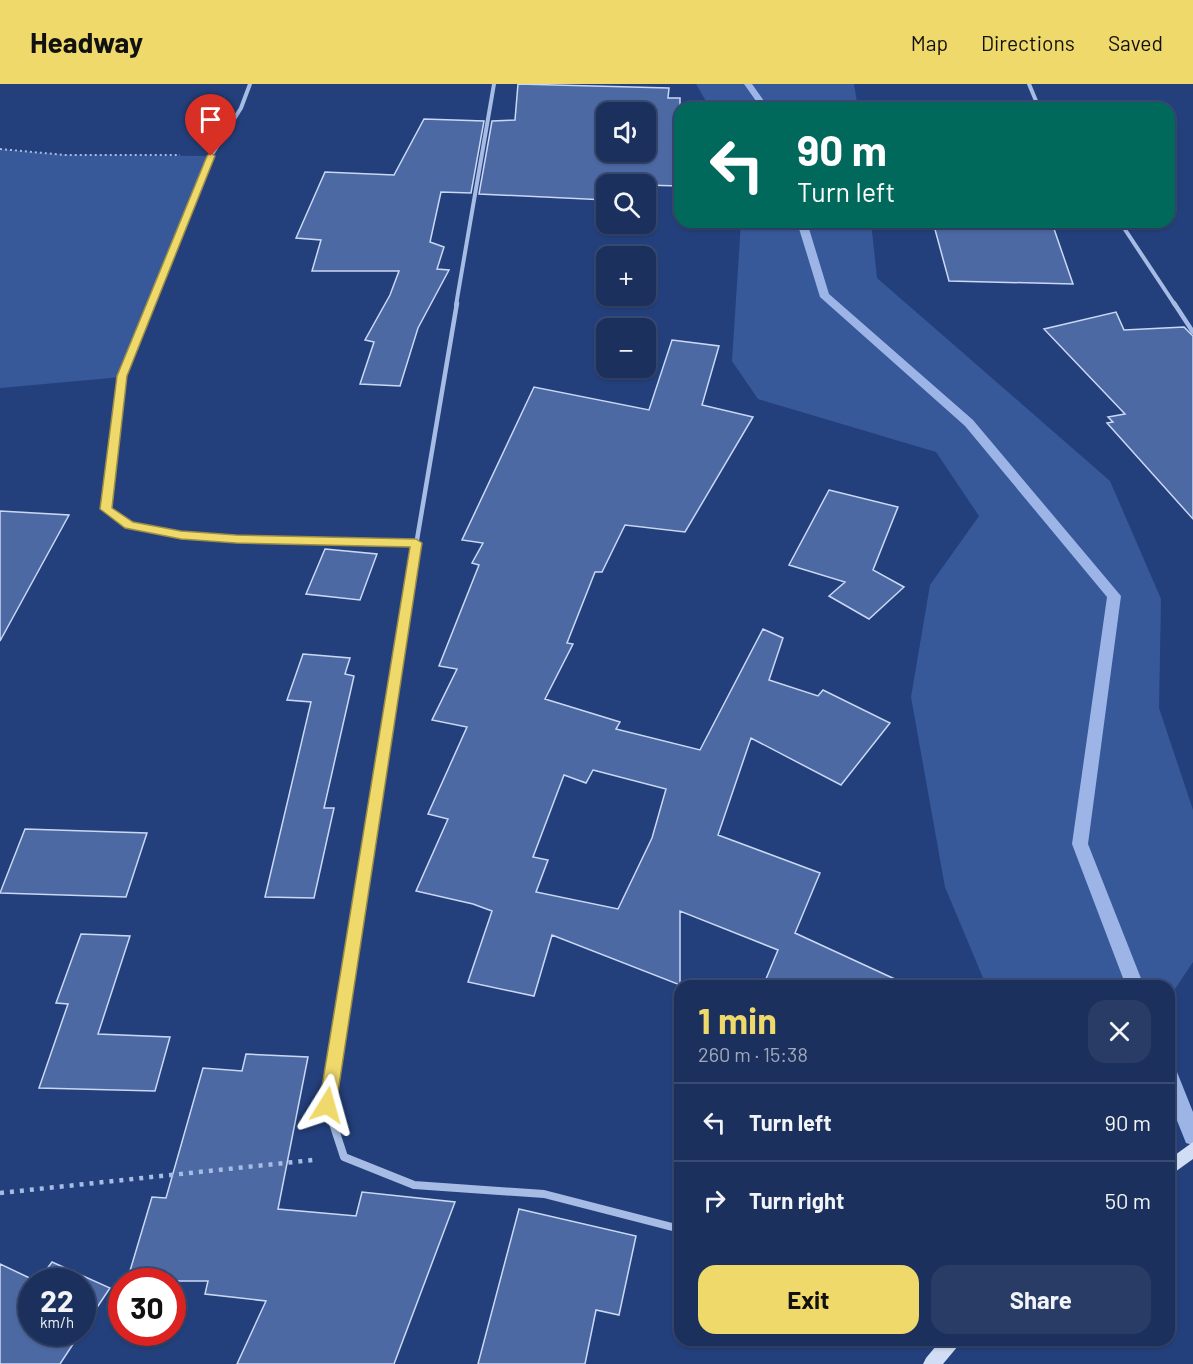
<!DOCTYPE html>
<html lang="en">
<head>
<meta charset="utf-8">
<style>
	:root { --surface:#1b305d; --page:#283c66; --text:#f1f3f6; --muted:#a0a9bc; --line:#394b72; --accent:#efd96b }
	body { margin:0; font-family:Barlow,sans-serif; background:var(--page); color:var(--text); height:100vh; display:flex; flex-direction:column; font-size:22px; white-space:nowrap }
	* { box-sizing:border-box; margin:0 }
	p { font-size:20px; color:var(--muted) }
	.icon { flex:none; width:33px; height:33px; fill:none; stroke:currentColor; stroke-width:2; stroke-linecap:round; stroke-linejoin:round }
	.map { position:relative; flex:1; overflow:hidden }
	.sheet { position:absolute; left:674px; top:896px; width:501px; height:366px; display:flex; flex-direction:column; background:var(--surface); border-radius:18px; box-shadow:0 2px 4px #0004,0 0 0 2px var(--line) }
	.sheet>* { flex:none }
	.hud { position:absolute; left:674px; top:18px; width:501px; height:126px; border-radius:18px; box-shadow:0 2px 4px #0004,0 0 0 2px var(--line); background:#00695c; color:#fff; overflow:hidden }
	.controls { position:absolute; left:596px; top:18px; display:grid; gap:12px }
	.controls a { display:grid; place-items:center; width:60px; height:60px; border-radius:12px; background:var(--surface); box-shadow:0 2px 4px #0004,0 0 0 2px var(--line); font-size:30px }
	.speed { position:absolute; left:18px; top:1184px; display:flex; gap:12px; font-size:30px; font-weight:700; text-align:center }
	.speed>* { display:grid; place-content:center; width:78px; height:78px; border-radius:50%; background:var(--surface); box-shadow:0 2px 4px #0004,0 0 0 2px var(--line); line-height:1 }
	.speed small { font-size:15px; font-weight:400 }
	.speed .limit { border:9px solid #d22; background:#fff; color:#111 }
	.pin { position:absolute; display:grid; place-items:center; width:51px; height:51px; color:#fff; margin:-62px -26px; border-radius:50% 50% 50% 0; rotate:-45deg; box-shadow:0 0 6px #0007 }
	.pin .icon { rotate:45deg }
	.me { position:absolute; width:66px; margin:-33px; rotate:8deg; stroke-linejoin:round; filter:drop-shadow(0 0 4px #0008) }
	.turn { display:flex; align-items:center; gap:21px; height:126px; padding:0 24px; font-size:27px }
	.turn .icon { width:78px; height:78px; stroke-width:2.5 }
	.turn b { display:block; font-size:42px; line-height:51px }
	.round { display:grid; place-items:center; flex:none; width:63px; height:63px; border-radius:18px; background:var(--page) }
	.headline { display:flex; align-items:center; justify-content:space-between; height:102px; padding:0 24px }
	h1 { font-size:36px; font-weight:700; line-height:45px; color:var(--accent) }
	.cta { display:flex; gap:12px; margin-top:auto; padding:12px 24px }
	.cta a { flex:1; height:69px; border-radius:18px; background:var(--accent); color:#111; font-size:24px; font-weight:700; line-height:69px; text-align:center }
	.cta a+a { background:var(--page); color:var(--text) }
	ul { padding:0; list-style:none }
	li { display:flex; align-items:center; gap:18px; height:78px; padding:0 24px; border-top:2px solid var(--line) }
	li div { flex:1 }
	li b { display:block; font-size:22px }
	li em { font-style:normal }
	header { display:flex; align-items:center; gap:36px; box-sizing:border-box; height:84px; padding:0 30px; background:var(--accent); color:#111 }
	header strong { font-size:28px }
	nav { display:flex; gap:33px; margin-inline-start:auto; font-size:21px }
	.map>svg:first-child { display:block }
</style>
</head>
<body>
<header>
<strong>Headway</strong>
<nav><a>Map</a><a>Directions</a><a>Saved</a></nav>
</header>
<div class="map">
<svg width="1193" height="1280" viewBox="0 0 1193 1280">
	<rect width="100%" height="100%" fill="#24407c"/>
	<!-- green -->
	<path fill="#375899" d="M 696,0 L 854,0 L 858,24 L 710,24 Z
		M 0,65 L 65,71 L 211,72 L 122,293 L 0,304 Z
		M 741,138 L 871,138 L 877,194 L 1110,397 L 1161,515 L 1159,624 L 1193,726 L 1193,878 L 1169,914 L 1168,902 L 986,901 L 945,803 L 911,613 L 930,501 L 979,432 L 936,368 L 758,315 L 732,277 Z"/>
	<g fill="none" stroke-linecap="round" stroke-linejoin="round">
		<!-- stream -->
		<path fill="#9cb5e6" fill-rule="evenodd" d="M 744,0 L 752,0 L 769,24 L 761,24 Z
			M 797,138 L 807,138 L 829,210 L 973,336 L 1121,512 L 1088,760 L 1144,902 L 1126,902 L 1072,760 L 1107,513 L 965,342 L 820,213 Z
			M 1168,981 L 1175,983 L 1193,1028 L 1193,1061 L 1186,1059 L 1168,1014 Z"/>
	</g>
	<!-- building -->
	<path fill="#4c69a4" stroke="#cad8f4" stroke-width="1.5" fill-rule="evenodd" d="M 518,0 L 669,4 L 668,14 L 680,14 L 680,102 L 606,100 L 606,116 L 479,110 L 492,37 L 515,36 ZM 606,28 L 645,28 L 645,68 L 606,68 Z
		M 424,35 L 484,37 L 471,109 L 441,108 L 430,158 L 444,163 L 437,185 L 449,186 L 418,244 L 400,302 L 360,300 L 374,258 L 365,256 L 390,211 L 399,187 L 312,187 L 321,156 L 296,154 L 325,88 L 394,91 Z
		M 933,138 L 1053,142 L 1073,200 L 949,197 Z
		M 1116,228 L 1124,246 L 1184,243 L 1193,252 L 1193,435 L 1107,339 L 1113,338 L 1108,333 L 1125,330 L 1044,245 Z
		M 672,256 L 719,262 L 702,321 L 753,333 L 685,448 L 625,441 L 602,488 L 595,488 L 567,559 L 573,560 L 545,615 L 620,638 L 616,645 L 700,666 L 763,545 L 783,554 L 769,596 L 818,612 L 823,606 L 890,639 L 841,701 L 751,654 L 718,751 L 820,789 L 795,849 L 910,902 L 763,902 L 778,866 L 680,827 L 680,901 L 552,851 L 534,912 L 468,898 L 492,827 L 473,820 L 416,807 L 448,735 L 428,730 L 467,643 L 432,636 L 457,585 L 439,582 L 479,481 L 472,479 L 483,459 L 462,456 L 534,303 L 649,326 ZM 593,686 L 666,705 L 652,754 L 618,825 L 536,808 L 548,776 L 533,773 L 564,691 L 586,699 Z
		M 829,406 L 898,423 L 873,486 L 904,503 L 869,535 L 829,512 L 845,498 L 789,481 Z
		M 0,427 L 69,431 L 0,557 Z
		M 325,465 L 377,470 L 360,516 L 306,510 Z
		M 303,570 L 350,574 L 345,590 L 354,592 L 324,724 L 334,724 L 314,814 L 265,813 L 311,618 L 287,616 Z
		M 25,745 L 147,749 L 126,813 L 0,809 Z
		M 81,850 L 130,852 L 98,950 L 170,953 L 155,1007 L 39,1004 L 68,920 L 56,919 Z
		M 246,970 L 308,973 L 278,1125 L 356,1132 L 362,1108 L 455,1118 L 394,1280 L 237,1280 L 266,1217 L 205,1210 L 208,1197 L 127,1197 L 152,1113 L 166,1114 L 203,984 L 242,987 Z
		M 519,1125 L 636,1152 L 619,1231 L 596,1226 L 585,1280 L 478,1280 Z
		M 52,1178 L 110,1204 L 82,1246 L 82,1197 L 38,1197 Z
		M 0,1180 L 36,1197 L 32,1197 L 32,1248 L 81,1248 L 60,1280 L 0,1280 Z"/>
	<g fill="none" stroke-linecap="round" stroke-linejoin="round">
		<!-- path-far1 -->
		<path stroke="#a7bce5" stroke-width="2" stroke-dasharray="2 3" stroke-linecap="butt" d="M 0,65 L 65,71 L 180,71"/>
		<!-- path -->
		<path stroke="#a7bce5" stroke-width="4.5" stroke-dasharray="4 6" stroke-linecap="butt" d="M 0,1109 L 313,1076"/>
		<!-- street-far3 -->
		<path stroke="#a7bce5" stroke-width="4" d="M 1029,0 L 1039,24
			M 1120,138 L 1175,221
			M 151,221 L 211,72 L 241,24 L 250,0
			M 456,221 L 494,0"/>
		<!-- street-far2 -->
		<path stroke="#a7bce5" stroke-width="4.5" d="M 152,219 L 122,293 L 106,425 L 130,442 L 181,451 L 236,455 L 416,459
			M 1174,219 L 1193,248
			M 410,497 L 457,219"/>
		<!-- street-far1 -->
		<path stroke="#a7bce5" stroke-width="6" d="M 355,845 L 410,496"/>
		<!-- street -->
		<path stroke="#a7bce5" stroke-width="8" d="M 355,843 L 327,1021 L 344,1073 L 414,1101 L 544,1110 L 680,1145"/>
		<!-- secondary -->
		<path fill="#d1dcf5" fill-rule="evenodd" d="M 1193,1058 L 1193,1075 L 1168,1093 L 1168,1076 Z
			M 941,1256 L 960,1256 L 958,1262 L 943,1280 L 923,1280 L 926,1274 Z"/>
	</g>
	<!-- route -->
	<path fill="#efd96b" stroke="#9b8d46" stroke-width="1.5" d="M 211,69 L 215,72 L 127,292 L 112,424 L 133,438 L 181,447 L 236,451 L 416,455 L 422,459 L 336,1021 L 333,1027 L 327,1029 L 321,1027 L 319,1021 L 410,463 L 236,459 L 181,455 L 125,444 L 100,425 L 117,292 L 207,72 Z"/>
</svg>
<div class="controls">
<a><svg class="icon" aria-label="sound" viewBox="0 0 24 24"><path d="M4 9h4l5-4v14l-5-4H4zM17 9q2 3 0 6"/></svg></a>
<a><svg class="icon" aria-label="search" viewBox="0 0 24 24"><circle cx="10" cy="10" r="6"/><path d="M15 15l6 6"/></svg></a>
<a>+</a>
<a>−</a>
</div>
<div class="speed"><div>22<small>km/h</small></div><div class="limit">30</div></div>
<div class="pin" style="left:211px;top:72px;background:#d93025"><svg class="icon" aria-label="arrive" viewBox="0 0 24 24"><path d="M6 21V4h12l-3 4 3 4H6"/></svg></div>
<svg class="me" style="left:327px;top:1021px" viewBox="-20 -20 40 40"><path d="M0-17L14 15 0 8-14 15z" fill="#efd96b" stroke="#fff" stroke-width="4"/></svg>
<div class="hud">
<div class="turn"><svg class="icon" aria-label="left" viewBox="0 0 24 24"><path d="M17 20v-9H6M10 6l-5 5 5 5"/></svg><div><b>90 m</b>Turn left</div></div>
</div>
<section class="sheet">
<div class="headline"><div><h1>1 min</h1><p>260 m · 15:38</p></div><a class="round"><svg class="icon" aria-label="close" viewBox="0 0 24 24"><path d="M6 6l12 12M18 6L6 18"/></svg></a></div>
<ul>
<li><svg class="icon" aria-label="left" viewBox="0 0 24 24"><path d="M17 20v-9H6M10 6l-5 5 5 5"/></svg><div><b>Turn left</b></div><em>90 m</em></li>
<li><svg class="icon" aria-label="right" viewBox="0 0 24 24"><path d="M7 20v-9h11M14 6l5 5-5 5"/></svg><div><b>Turn right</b></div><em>50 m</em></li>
</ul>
<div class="cta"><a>Exit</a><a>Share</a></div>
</section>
</div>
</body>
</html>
